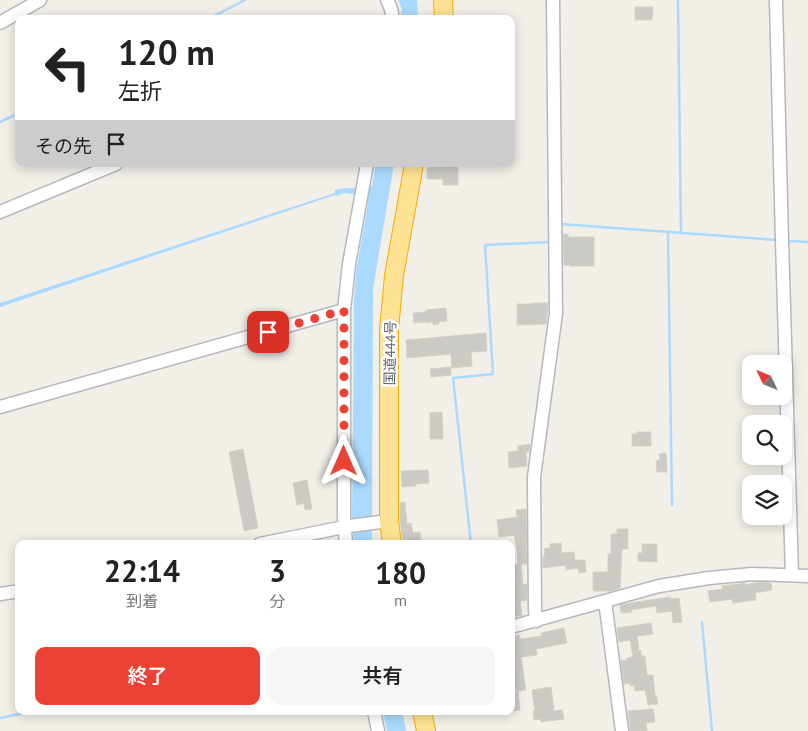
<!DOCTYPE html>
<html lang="ja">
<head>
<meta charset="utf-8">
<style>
	:root { --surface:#fff; --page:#f6f6f6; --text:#222; --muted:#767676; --accent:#ea4335 }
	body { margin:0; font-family:"PT Sans","Noto Sans JP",sans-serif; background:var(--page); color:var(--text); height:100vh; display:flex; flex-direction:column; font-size:19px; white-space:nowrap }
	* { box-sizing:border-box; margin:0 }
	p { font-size:16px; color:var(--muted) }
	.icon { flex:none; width:28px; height:28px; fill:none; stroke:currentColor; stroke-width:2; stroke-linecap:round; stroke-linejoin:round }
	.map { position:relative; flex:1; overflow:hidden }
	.sheet { position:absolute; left:15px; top:540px; width:500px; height:175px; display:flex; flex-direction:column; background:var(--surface); border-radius:10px; box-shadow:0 2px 12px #0003 }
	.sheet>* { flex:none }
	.top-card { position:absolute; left:15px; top:15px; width:500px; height:152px; border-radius:10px; box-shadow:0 2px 12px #0003; background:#fff; color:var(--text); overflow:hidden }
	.needle { width:32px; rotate:313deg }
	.fabs { position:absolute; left:742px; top:355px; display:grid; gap:10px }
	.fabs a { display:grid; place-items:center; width:50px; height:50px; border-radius:10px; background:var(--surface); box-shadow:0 2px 12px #0003; font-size:25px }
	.pin { position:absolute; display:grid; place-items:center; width:42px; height:42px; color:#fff; margin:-21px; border-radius:10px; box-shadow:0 2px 8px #0006 }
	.me { position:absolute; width:55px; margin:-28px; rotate:0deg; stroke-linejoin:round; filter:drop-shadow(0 0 4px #0008) }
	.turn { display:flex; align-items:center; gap:18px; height:105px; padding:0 20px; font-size:22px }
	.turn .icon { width:65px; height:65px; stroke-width:2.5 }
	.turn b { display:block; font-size:35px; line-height:42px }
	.then { display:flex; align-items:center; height:48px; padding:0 20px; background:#0003; gap:10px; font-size:19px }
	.eta { display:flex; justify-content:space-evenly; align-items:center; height:85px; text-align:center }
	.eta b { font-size:30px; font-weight:600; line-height:35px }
	.cta { display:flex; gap:10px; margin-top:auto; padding:10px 20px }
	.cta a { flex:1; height:58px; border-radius:10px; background:var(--accent); color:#fff; font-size:20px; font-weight:600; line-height:58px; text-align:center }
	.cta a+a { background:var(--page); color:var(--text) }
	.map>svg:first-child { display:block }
</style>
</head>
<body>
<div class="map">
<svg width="808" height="731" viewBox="0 0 808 731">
	<rect width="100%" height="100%" fill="#f1efe8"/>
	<!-- water -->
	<path fill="#aadaff" d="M 398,0 L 417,0 L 418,19 L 400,19 L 402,9 Z
		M 376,164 L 394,164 L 373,289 L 372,544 L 354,544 L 352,521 L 354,300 L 356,272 L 368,204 L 356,195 L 344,193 L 337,196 L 335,195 L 0,307 L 0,303 L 335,193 L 335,190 C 347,187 359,189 372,186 Z
		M 383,711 L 402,711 L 406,731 L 387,731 Z"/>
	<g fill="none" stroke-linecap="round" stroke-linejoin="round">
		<!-- stream -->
		<path stroke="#aadaff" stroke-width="2.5" d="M 678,0 L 681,233
			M 208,19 L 245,0
			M 0,122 L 19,113
			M 561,224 L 777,240
			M 668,232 L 672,505
			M 788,241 L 808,242
			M 471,544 L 453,378 L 493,374 L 485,245 L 549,242 L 549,241
			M 702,622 L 712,731
			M 0,718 L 34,711"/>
	</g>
	<!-- building -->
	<path fill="#cccac5" stroke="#d6d1c6" d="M 635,7 L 653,7 L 652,20 L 635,20 Z
		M 444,165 L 458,165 L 458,185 L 443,185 L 443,179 L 427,179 L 427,167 L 443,167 Z
		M 563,234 L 568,234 L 568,237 L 594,237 L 594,266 L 570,266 L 570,265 L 564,265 Z
		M 533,303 L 548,303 L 546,324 L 517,325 L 517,304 L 533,304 Z
		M 446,308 L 447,321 L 439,322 L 439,324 L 433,325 L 433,322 L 427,323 L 427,322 L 414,323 L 413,313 L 426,312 L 426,310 Z
		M 486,333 L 487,351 L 471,352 L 472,366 L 452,368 L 451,354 L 407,358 L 406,340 Z
		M 451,367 L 451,375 L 431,377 L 430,369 Z
		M 442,412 L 443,439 L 430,439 L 430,413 Z
		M 637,432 L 651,432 L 651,446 L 632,446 L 632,434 L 637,434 Z
		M 530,444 L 529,452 L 526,452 L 527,466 L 509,468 L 508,452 L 518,451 L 518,446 Z
		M 243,449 L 258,528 L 244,531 L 229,452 Z
		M 666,453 L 667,472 L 657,472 L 656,461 L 660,460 L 659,454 Z
		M 428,470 L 429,483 L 416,484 L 416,486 L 402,487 L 401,471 Z
		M 307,480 L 312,509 L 305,510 L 304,503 L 297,505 L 293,483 Z
		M 405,502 L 407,524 L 411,523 L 413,533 L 420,532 L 421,540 L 403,543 L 400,520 L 400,503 Z
		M 526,509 L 527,564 L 521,564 L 523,585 L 527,584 L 527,600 L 520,601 L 522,615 L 511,618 L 511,565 L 518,564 L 517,550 L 514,535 L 499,537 L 497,520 L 517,517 L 516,510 Z
		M 617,529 L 628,529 L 628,549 L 622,549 L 620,588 L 611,591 L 593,591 L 593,572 L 608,572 L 608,554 L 611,554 L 611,534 L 617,534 Z
		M 561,543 L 562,553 L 574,552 L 575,560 L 585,560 L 586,572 L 579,573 L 578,568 L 566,570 L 566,565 L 543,568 L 543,556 L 545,556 L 544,549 L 550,548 L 550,544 Z
		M 642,544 L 657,544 L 657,562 L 638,561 L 638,553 L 642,553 Z
		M 759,582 L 771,583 L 772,590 L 755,593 L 756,600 L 733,603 L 732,599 L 710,602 L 708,591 L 723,589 L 722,586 L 746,583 L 746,585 Z
		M 670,597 L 670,599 L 679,598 L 682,622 L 673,623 L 672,611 L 657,613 L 656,606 L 631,610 L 632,612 L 621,613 L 620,605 L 630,603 Z
		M 651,623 L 653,634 L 637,636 L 639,651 L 641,650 L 641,656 L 645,656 L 647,675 L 653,675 L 655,695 L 656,695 L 658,704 L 648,705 L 645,690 L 635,691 L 634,685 L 630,686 L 630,683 L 624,684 L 621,661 L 627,660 L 627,658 L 633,657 L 630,640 L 619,642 L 617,628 Z
		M 564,628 L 567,643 L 536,649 L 537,655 L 521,657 L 526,690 L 515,692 L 511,673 L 511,640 L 513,640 L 512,636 L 519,635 L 520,639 L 542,636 L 541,633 Z
		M 551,687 L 554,711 L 562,710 L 564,719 L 541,722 L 541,719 L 534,720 L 533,711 L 535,711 L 532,690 Z
		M 518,692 L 520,710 L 511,711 L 511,693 Z
		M 653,709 L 655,722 L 646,723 L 647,731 L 630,731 L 628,711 Z"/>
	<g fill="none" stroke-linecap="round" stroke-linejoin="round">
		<!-- minor casing -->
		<g stroke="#b5b8bc" stroke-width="15">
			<path id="minor" d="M 387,0 C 390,6 393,11 392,19
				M 776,0 L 782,241 L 792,575
				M 0,23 L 40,0
				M 0,212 L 116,164
				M 344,310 L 344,517 L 346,544
				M 0,407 L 344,310 L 349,264 L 367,164
				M 260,544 L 349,526 L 389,521
				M 0,594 L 19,591
				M 605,601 L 622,731
				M 536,621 L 535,611 L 534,477 L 556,313 L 553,0
				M 511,627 L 659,586 L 709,578 L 752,574 L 808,576
				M 374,711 L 378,731"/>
		</g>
		<!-- highway casing -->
		<g stroke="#f9ab00" stroke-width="20">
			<path id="highway" d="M 443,0 L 444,19
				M 392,544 L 389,521 L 389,329 L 394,276 L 414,164
				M 422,711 L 426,731"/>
		</g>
		<!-- minor -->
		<use href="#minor" stroke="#fff" stroke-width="12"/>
		<!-- highway -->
		<use href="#highway" stroke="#fde293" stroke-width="18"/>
	</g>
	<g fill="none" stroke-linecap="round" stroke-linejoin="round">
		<!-- route -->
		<path stroke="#ea4335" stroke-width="9" stroke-dasharray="0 16.2" d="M 268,332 L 344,310 L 344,461"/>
	</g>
	<g text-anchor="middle" stroke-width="5" stroke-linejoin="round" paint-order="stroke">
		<!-- street labels -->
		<g font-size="14" fill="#5f6368" stroke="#fff">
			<text transform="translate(390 353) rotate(-89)" y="5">国道444号</text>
		</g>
	</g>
</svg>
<div class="fabs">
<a><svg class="needle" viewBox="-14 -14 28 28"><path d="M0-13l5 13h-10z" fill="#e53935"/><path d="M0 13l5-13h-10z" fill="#767676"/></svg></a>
<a><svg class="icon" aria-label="search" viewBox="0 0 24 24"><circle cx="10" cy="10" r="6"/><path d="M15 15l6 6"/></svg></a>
<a><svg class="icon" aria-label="layers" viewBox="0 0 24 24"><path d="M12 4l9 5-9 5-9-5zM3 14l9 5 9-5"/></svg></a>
</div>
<div class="pin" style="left:268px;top:332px;background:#d93025"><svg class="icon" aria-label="arrive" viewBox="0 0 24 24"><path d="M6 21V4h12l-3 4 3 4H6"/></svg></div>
<svg class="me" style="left:344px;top:461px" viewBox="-20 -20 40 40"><path d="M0-17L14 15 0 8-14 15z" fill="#ea4335" stroke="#fff" stroke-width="4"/></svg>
<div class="top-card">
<div class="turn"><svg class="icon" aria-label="left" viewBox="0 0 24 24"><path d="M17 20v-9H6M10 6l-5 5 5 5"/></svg><div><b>120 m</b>左折</div></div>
<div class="then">その先<svg class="icon" aria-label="arrive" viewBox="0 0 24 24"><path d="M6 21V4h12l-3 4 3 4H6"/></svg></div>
</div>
<section class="sheet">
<div class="eta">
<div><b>22:14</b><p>到着</p></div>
<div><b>3</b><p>分</p></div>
<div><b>180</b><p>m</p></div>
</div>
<div class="cta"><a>終了</a><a>共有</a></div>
</section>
</div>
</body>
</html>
